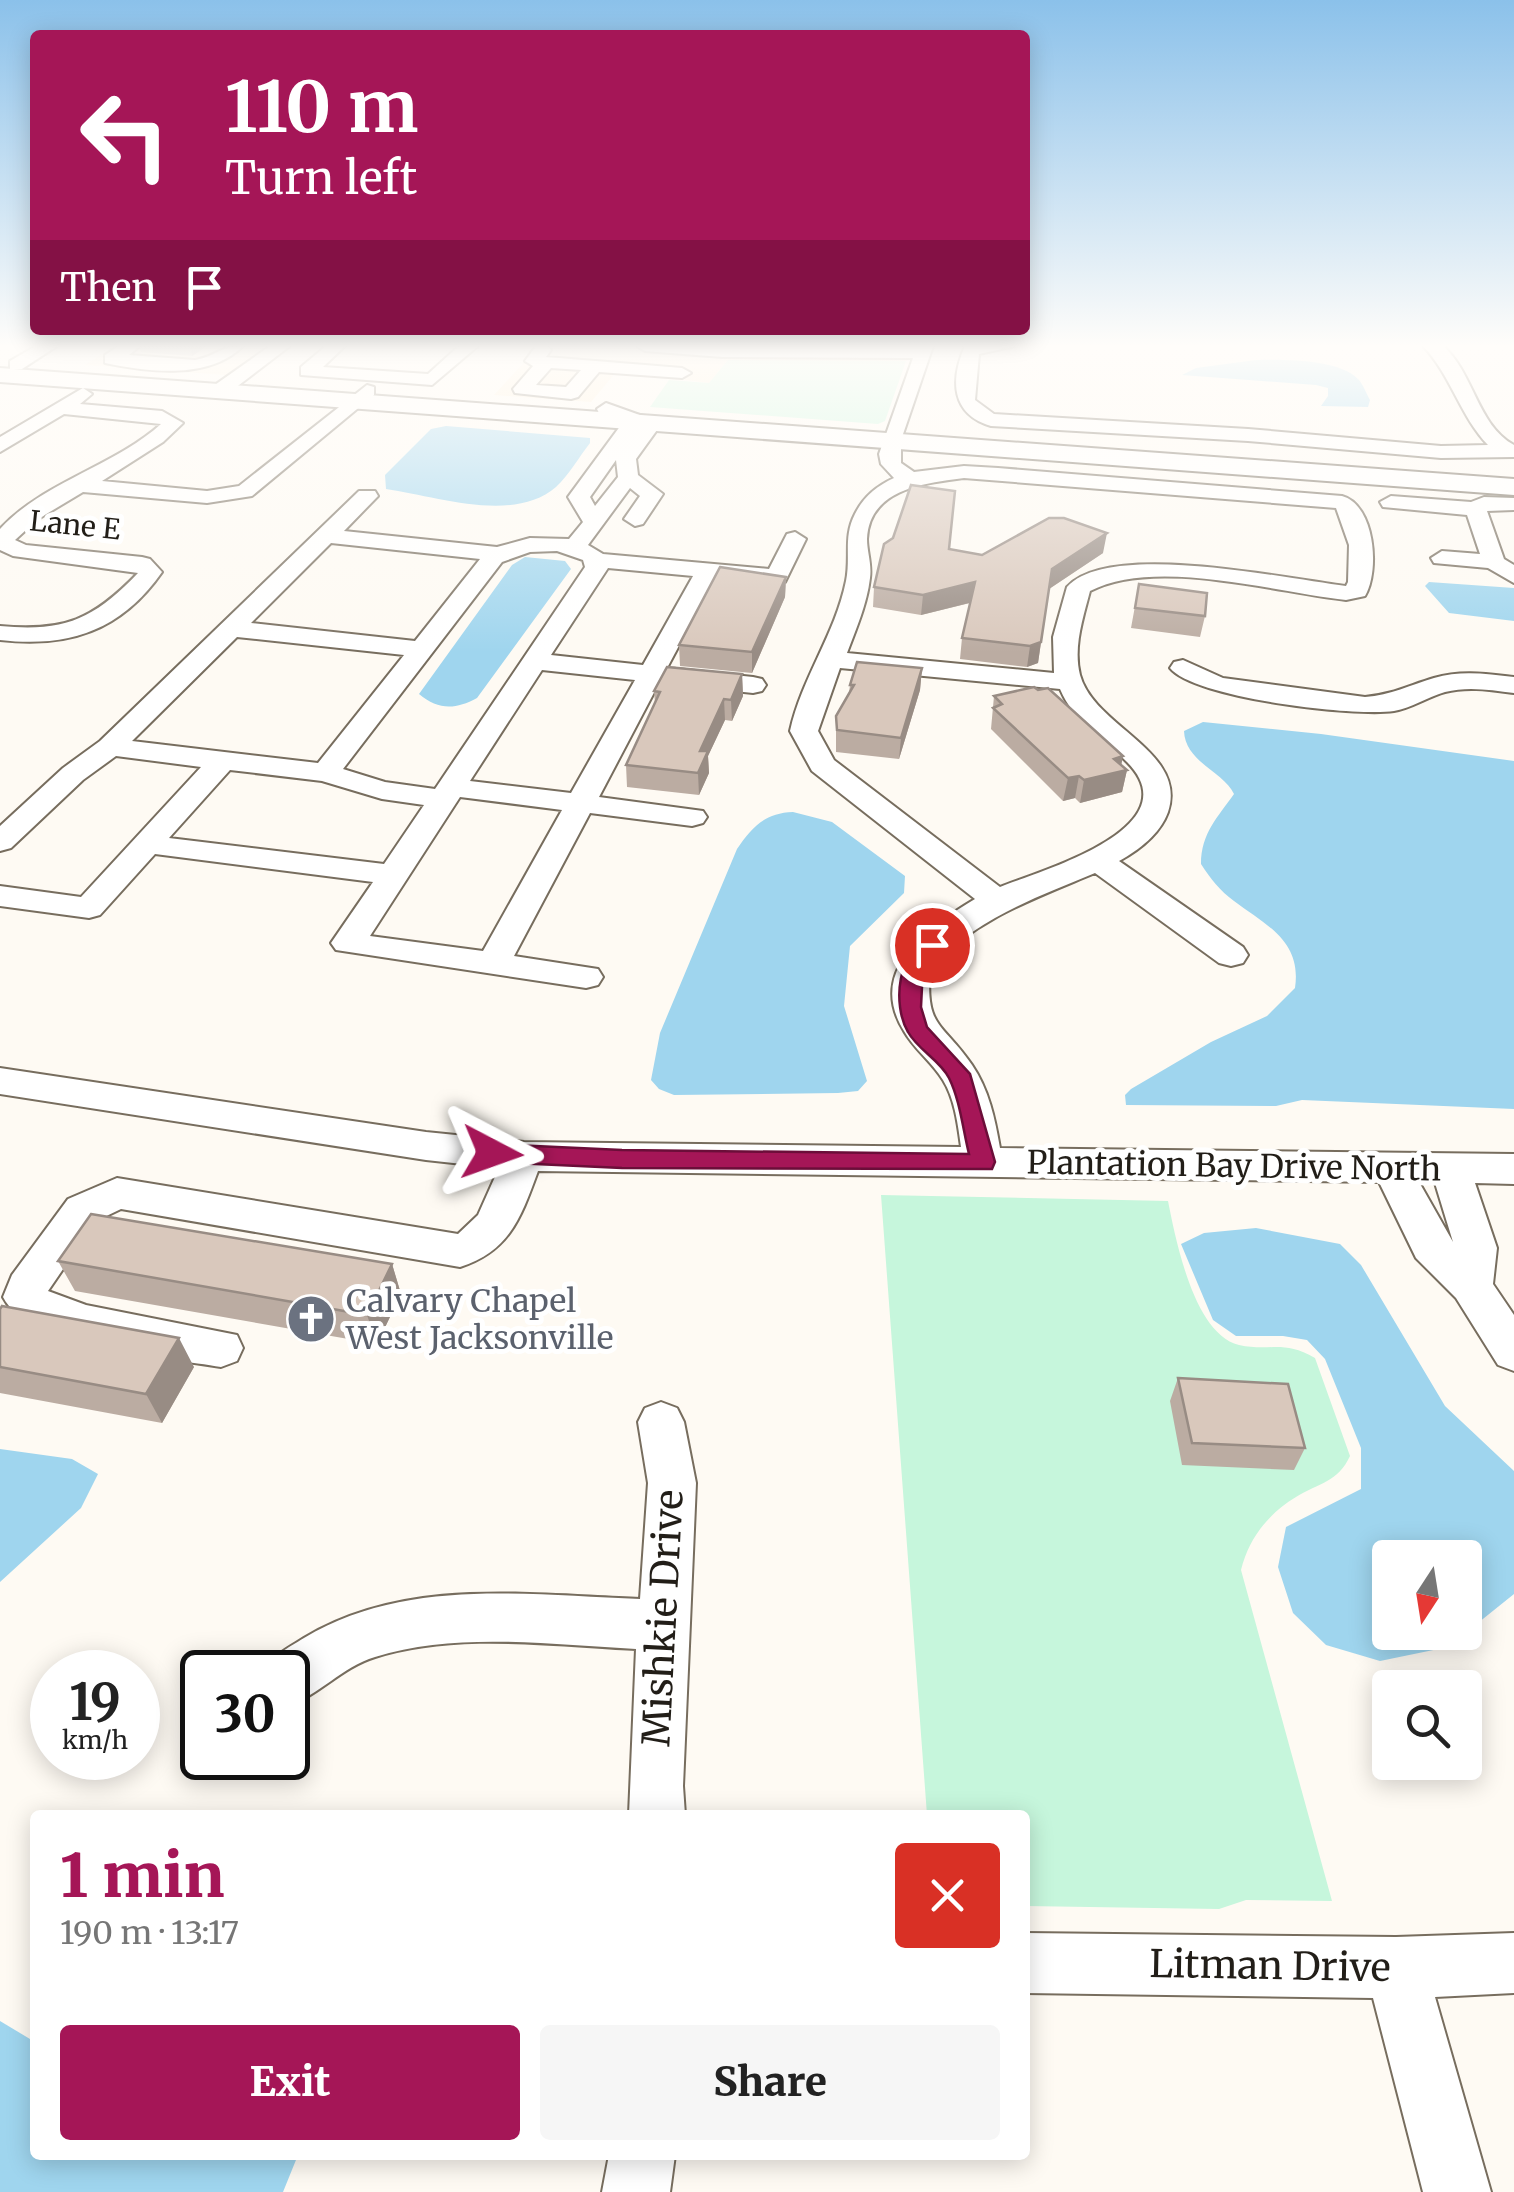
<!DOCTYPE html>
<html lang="en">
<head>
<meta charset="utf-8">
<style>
	:root { --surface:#fff; --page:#f6f6f6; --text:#222; --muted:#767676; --accent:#a51657 }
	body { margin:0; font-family:Merriweather,serif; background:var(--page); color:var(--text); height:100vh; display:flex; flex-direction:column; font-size:38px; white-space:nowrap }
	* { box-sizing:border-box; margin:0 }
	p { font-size:32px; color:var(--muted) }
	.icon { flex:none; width:55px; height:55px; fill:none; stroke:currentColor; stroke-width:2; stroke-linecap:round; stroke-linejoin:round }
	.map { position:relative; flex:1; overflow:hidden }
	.drawer { position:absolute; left:30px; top:1810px; width:1000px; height:350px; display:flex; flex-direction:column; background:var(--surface); border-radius:10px; box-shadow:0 5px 25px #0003 }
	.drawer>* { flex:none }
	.hud { position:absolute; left:30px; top:30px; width:1000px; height:305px; border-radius:10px; box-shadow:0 5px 25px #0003; background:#a51657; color:#fff; overflow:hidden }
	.needle { width:65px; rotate:192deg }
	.buttons { position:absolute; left:1372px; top:1540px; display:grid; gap:20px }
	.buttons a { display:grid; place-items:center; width:110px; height:110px; border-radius:10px; background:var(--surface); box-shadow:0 5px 25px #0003; font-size:50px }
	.speed { position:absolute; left:30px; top:1650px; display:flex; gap:20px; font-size:50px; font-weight:700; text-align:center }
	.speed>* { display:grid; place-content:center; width:130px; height:130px; border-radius:50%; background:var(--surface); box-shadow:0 5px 25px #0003; line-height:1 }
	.speed small { font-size:25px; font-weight:400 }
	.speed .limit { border:5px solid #111; border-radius:15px; background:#fff; color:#111 }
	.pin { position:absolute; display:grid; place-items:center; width:85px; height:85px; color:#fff; margin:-42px; border:5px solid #fff; border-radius:50%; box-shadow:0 2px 10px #0007 }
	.me { position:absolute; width:110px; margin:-55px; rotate:94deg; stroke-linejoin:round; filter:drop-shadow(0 0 8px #0008) }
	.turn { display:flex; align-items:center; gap:35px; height:210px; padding:0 30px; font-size:45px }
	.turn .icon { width:130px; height:130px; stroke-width:2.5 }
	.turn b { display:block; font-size:70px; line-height:85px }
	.then { display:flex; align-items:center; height:95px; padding:0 30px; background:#0003; gap:20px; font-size:38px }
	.round { display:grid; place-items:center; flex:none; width:105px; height:105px; border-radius:10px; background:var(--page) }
	.overview { display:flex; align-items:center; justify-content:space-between; height:170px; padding:0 30px }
	h1 { font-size:60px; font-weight:800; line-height:75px; color:var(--accent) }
	.action { display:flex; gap:20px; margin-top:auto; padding:20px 30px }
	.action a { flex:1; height:115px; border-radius:10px; background:var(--accent); color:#fff; font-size:40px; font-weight:800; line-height:115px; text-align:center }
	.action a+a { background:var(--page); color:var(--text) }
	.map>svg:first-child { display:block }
</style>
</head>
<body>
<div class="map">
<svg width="1514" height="2192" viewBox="0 0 1514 2192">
	<rect width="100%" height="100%" fill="#fefaf3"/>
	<!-- built -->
	<path fill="#fdeed6" d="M 114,346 L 270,346 L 226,375 L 85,365 Z
		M 539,346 L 909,346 L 906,361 L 728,360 L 709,383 L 617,371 L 591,402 L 494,395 Z"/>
	<!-- green -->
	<path fill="#c6f6dc" d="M 728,360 L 906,361 L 885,421 L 878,424 L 650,407 L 669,380 L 709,383 Z
		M 881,1195 L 1168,1201 C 1176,1241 1194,1334 1239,1345 C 1271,1352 1282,1339 1315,1358 L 1350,1456 C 1338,1482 1319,1483 1296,1497 C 1268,1514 1249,1538 1241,1570 L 1332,1901 L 1246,1900 L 1219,1909 L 1025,1906 L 1025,1815 L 927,1815 Z"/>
	<!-- water -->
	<path fill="#9fd5ee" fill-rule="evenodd" d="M 1256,360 C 1281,359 1340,359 1358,379 C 1363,384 1366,393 1370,400 L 1368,407 L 1321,406 L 1328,396 L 1328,388 L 1316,385 L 1182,375 L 1196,368 Z
		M 446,426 L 590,438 L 590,443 C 579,457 569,475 556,487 C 513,524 436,496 386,489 L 385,475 L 431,429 Z
		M 525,557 L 565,561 L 571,569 L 477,698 C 455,710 438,710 419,694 L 512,565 Z
		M 1429,582 L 1514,588 L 1514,621 L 1449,613 L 1425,586 Z
		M 1203,722 L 1321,734 L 1514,761 L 1514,1109 L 1302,1100 L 1276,1106 L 1126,1105 L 1125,1095 L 1131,1089 L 1211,1042 L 1267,1016 L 1295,988 C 1302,941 1266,925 1234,901 C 1220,891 1210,878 1201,864 C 1201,833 1218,817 1234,794 C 1224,772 1185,762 1184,731 Z
		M 793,812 L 832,822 L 905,876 L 904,893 L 850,946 L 844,1006 L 867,1081 L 858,1091 L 838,1093 L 674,1095 L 659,1089 L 651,1080 L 660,1033 L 737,849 C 752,827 765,813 793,812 Z
		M 1256,1228 L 1340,1244 L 1361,1265 L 1445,1406 L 1514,1471 L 1514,1594 L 1448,1647 L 1380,1661 L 1326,1645 L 1293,1613 L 1278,1567 L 1286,1527 L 1361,1489 L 1361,1448 L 1325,1359 L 1307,1340 L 1283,1336 L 1236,1336 L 1213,1320 L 1181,1244 L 1204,1233 ZM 1390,1558 L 1465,1558 L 1465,1632 L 1390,1632 Z
		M 0,1449 L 72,1459 L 98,1474 L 81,1508 L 0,1582 Z
		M 0,2021 L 35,2042 L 35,2155 L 298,2155 L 283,2192 L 0,2192 Z"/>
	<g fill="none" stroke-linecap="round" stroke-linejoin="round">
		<!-- minor casing -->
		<g stroke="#776d5e" stroke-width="4">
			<path id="minor" d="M 36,346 L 57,346 L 22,369 L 10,369 L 10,361 Z
				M 119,346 L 140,346 L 129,355 L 195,360 C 215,357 219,346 243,346 C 209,380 149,372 105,363 L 105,355 Z
				M 270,346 L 290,346 L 226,395 L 212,395 L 212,387 Z
				M 326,346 L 345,346 L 323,367 L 428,374 L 459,346 L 478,346 L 432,385 L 301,375 L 301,367 Z
				M 536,346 L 548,346 L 551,350 L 546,357 L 682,368 L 691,373 L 682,378 L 599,372 L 578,397 L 571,399 L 515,393 L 513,389 L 533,366 L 525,361 ZM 551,368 L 581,370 L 566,387 L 536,385 Z
				M 637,346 L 933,346 L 901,440 L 901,463 L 914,472 L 964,466 L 998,468 L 1342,496 C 1375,505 1380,571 1365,596 L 1346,600 C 1274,592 1155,557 1090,591 C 1083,618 1073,647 1080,675 C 1094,727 1188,751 1168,812 C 1160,834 1139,850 1119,861 L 1243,947 L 1248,955 L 1243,963 L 1231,966 L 1219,963 L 1095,873 C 1033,899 977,918 930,968 C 925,1029 942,1021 972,1065 C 989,1090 995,1119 1000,1148 L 1514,1154 L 1514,1184 L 1475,1183 L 1497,1248 L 1493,1284 L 1514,1315 L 1514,1371 L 1498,1365 L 1456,1298 L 1416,1258 L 1379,1182 L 538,1171 C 521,1217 510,1251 460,1267 L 121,1209 L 96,1221 L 48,1291 L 86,1305 L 237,1335 L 243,1348 L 237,1361 L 221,1367 C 169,1358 27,1346 3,1297 L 12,1275 L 68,1199 L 117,1178 L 458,1234 L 478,1215 L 499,1168 L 426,1160 L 0,1094 L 0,1068 L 426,1132 L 524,1142 L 961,1147 C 958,1125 955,1099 943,1080 C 932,1062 914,1049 904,1031 C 866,970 928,927 975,899 L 812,771 L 790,731 C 802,677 835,635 846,581 C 851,556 843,537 855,514 C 864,496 877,486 894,478 L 881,464 L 879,454 L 913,358 L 722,357 L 645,351 ZM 964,478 L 1336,508 L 1349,545 L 1348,582 L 1346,586 C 1287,579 1108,540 1067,587 L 1053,637 L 1054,673 L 847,653 C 856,629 867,604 870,578 C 872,564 867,552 867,539 C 869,488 927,483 964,478 ZM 840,668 L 1060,689 C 1074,722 1103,738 1127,762 C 1193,828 1040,871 1000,887 L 834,760 L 818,731 ZM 1419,1182 L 1435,1183 L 1453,1242 Z
				M 965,346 L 1015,346 L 979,354 L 975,400 L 994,414 L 1248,429 L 1441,446 L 1488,445 C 1460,416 1451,375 1423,346 L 1443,346 C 1474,373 1477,425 1514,445 L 1514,457 L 1441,458 L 1248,441 L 991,426 C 951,414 950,380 965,346 Z
				M 367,385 L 374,387 L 374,395 L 252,496 L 207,503 L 83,492 L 38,519 L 15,540 L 26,545 L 142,557 L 150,559 L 162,572 C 121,631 68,648 0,640 L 0,626 C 64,632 93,620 138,573 L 13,556 L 0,550 L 0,529 C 43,482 113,467 161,424 L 64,414 L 0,452 L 0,437 L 83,388 L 92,394 L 80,404 L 162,411 L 183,423 L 163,442 L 102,481 L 207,491 L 239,486 Z
				M 606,403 L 662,423 L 636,459 L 638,475 L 663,494 L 643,524 L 635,526 L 624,519 L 640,496 L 630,488 L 588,545 L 603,554 L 769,569 L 787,534 L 795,532 L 806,539 L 785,582 L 715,578 L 667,668 L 753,677 L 762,679 L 766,685 L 762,691 L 753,693 L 659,683 L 599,797 L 703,811 L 707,817 L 703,823 L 692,826 L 590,813 L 514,956 L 598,969 L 603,977 L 598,985 L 586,988 L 336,950 L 331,943 L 373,882 L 155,854 L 100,915 L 89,918 L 0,906 L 0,886 L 81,897 L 201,767 L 116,756 L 83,780 L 11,848 L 0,851 L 0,826 L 63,768 L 100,741 L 359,491 L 375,491 L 378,496 L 344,531 L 497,547 L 530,538 L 569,539 L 583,522 L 568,497 L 621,425 L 635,425 L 638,429 L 640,426 L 599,413 L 597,409 ZM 616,460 L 618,477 L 595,506 L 590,497 ZM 331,543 L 480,559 L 415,641 L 251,623 ZM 557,551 L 583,560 L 585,567 L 435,789 L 385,782 L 343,769 L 502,562 L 530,552 ZM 608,568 L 693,576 L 643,665 L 551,655 ZM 237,637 L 404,655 L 318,763 L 132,741 ZM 542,670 L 635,680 L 571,793 L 470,781 ZM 230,770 L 322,781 L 382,799 L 424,805 L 384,864 L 169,838 ZM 460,797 L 562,810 L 483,951 L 370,936 Z
				M 1391,496 L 1471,502 L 1484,497 L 1514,498 L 1514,510 L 1487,511 L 1504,559 L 1514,565 L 1514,583 L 1488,568 L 1434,563 L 1431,558 L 1442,551 L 1480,554 L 1467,515 L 1383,507 L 1380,502 Z
				M 1183,660 L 1223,678 L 1365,697 C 1391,695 1410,685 1434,678 C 1461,670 1487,674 1514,677 L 1514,693 C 1491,690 1468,686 1445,692 C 1427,697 1412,708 1394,711 C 1355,717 1194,698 1170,668 L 1174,662 Z
				M 661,1402 L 677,1408 L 684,1422 L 696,1483 L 683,1786 L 685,1815 L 629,1815 L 636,1649 C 552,1645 457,1631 375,1657 C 342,1667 319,1695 288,1706 L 288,1672 L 264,1672 C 271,1656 288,1648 304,1638 C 405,1577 527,1595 640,1599 L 648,1483 L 638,1422 L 645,1408 Z
				M 1025,1933 L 1396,1937 L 1514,1933 L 1514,1993 L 1435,1997 L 1491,2192 L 1423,2192 L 1373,1998 L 1025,1993 Z
				M 609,2155 L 675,2155 L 670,2192 L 602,2192 Z"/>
		</g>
		<!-- major casing -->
		<g stroke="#776d5e" stroke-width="4">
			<path id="major" d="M 0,368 L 1514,479 L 1514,495 L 0,382 Z"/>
		</g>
		<!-- minor -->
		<use href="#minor" fill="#fff" fill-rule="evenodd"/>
		<!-- major -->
		<use href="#major" fill="#fff" fill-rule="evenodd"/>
	</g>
	<!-- wall -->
	<path fill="#bbaca2" d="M 139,346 L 207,346 L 192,356 L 141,352 Z
		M 949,549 L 982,555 L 1103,553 L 1049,589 L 1038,663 L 1027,667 L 960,659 L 962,638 L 970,603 L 921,615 L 873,607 L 874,587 Z
		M 786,577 L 785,597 L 752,673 L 680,666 L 679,645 Z
		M 1139,584 L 1205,616 L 1200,637 L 1131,628 Z
		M 922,668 L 920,690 L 899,759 L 836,752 L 836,716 L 849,693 L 850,685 Z
		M 742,674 L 743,696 L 732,721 L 725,720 L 708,756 L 709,773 L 699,795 L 627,787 L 626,765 L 655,703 L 654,691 Z
		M 994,696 L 1122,765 L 1127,770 L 1122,792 L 1080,803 L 1075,798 L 1063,801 L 991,729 Z
		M 58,1261 L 392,1264 L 401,1294 L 377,1344 L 75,1291 Z
		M 0,1309 L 194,1367 L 162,1423 L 0,1393 Z
		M 1178,1378 L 1305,1448 L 1294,1470 L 1182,1465 L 1170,1401 Z"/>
	<!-- shaded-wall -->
	<path fill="#988c84" d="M 190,346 L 207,346 L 192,356 Z
		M 1107,533 L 1103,553 L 1049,589 L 1052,569 Z
		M 786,577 L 785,597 L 752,673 L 752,652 Z
		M 975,582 L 973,602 L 921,615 L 923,595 Z
		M 1041,642 L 1038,663 L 1027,667 L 1030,646 Z
		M 922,668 L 920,690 L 899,759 L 901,738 Z
		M 742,674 L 743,696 L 732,721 L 731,700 Z
		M 724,699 L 725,720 L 708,756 L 709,773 L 699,795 L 698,773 L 700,751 Z
		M 1123,756 L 1120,772 L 1127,770 L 1122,792 L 1080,803 L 1084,780 L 1114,759 Z
		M 1079,776 L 1075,798 L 1063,801 L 1068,778 Z
		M 392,1264 L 401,1294 L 377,1344 L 367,1315 Z
		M 179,1338 L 194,1367 L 162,1423 L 146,1394 Z"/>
	<!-- building -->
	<path fill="#d9c8bc" stroke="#988c84" stroke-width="2.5" d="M 911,485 L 955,491 L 949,549 L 982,555 L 1049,518 L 1064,518 L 1107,533 L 1052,569 L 1041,642 L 1030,646 L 962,638 L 975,582 L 923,595 L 874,587 L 884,544 L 893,538 Z
		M 720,567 L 786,577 L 752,652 L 679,645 Z
		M 1139,584 L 1207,593 L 1205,616 L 1135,608 Z
		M 857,662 L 922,668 L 901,738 L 837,730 L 836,716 L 854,685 L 850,685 Z
		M 667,667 L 742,674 L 731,700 L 724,699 L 700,751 L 708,751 L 698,773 L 626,765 L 660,692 L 654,691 Z
		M 1034,687 L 1038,690 L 1048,688 L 1123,756 L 1114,759 L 1127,770 L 1084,780 L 1079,776 L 1068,778 L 993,708 L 1002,704 L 994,696 Z
		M 91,1214 L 392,1264 L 367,1315 L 58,1261 Z
		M 2,1306 L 179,1338 L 146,1394 L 0,1367 L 0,1309 Z
		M 1178,1378 L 1288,1384 L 1305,1448 L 1192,1443 Z"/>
	<!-- sky -->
	<linearGradient id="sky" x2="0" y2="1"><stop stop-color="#8bc1ea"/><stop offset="0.53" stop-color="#fffdfa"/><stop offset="1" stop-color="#fffdfa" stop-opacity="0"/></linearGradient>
	<rect width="1514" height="653" fill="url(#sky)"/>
	<!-- route -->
	<path fill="#a51657" stroke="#6b0e39" stroke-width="2.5" d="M 932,938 L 942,945 L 923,967 L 921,1007 L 927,1027 L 970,1074 L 995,1162 L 992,1169 L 622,1168 L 492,1162 L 480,1153 L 492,1144 L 622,1150 L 969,1154 C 963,1130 960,1100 949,1078 C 940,1060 918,1050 908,1032 C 892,1005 897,948 932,938 Z"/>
	<!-- icons -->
	<defs>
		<g id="church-disc" transform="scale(2.5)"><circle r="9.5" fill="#6b7280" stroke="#fff"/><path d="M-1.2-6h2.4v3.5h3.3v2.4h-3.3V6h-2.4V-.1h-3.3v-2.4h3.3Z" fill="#fff"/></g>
	</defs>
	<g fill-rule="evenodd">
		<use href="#church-disc" x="311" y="1319"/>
	</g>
	<g text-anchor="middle" stroke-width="10" stroke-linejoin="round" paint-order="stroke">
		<!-- far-street labels -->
		<g font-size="28" fill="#221e18" stroke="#fff">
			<text transform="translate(75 525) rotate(6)" y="10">Lane E</text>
		</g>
		<!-- street labels -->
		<g font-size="32" fill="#221e18" stroke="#fff">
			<text transform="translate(1234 1166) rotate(1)" y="11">Plantation Bay Drive North</text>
		</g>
		<!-- worship labels -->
		<g font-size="32" fill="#5b616d" stroke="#fff" text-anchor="start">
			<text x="346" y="1312">Calvary Chapel<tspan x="346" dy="37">West Jacksonville</tspan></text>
		</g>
		<!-- near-street labels -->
		<g font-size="38" fill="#221e18" stroke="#fff">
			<text transform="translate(663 1618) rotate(-87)" y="13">Mishkie Drive</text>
			<text transform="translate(1270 1966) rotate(1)" y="13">Litman Drive</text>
		</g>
	</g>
</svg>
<div class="buttons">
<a><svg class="needle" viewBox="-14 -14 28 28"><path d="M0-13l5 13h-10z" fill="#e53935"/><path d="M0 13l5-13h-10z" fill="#767676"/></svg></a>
<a><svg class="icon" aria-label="search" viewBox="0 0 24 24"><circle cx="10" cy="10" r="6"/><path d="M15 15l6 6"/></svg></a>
</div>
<div class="speed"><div>19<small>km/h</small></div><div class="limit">30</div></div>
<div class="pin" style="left:932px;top:945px;background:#d93025"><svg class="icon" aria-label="arrive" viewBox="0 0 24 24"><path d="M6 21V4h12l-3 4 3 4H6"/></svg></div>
<svg class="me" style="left:492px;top:1153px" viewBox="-20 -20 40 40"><path d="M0-17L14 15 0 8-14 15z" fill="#a51657" stroke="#fff" stroke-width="4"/></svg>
<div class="hud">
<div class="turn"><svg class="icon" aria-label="left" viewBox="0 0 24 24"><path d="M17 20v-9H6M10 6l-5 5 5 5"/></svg><div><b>110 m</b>Turn left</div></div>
<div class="then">Then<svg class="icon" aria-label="arrive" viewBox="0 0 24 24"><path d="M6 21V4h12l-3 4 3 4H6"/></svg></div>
</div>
<section class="drawer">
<div class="overview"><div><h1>1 min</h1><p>190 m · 13:17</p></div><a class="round" style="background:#d93025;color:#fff"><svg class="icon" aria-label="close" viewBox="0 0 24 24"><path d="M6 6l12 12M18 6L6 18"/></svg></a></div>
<div class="action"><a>Exit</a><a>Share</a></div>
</section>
</div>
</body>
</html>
